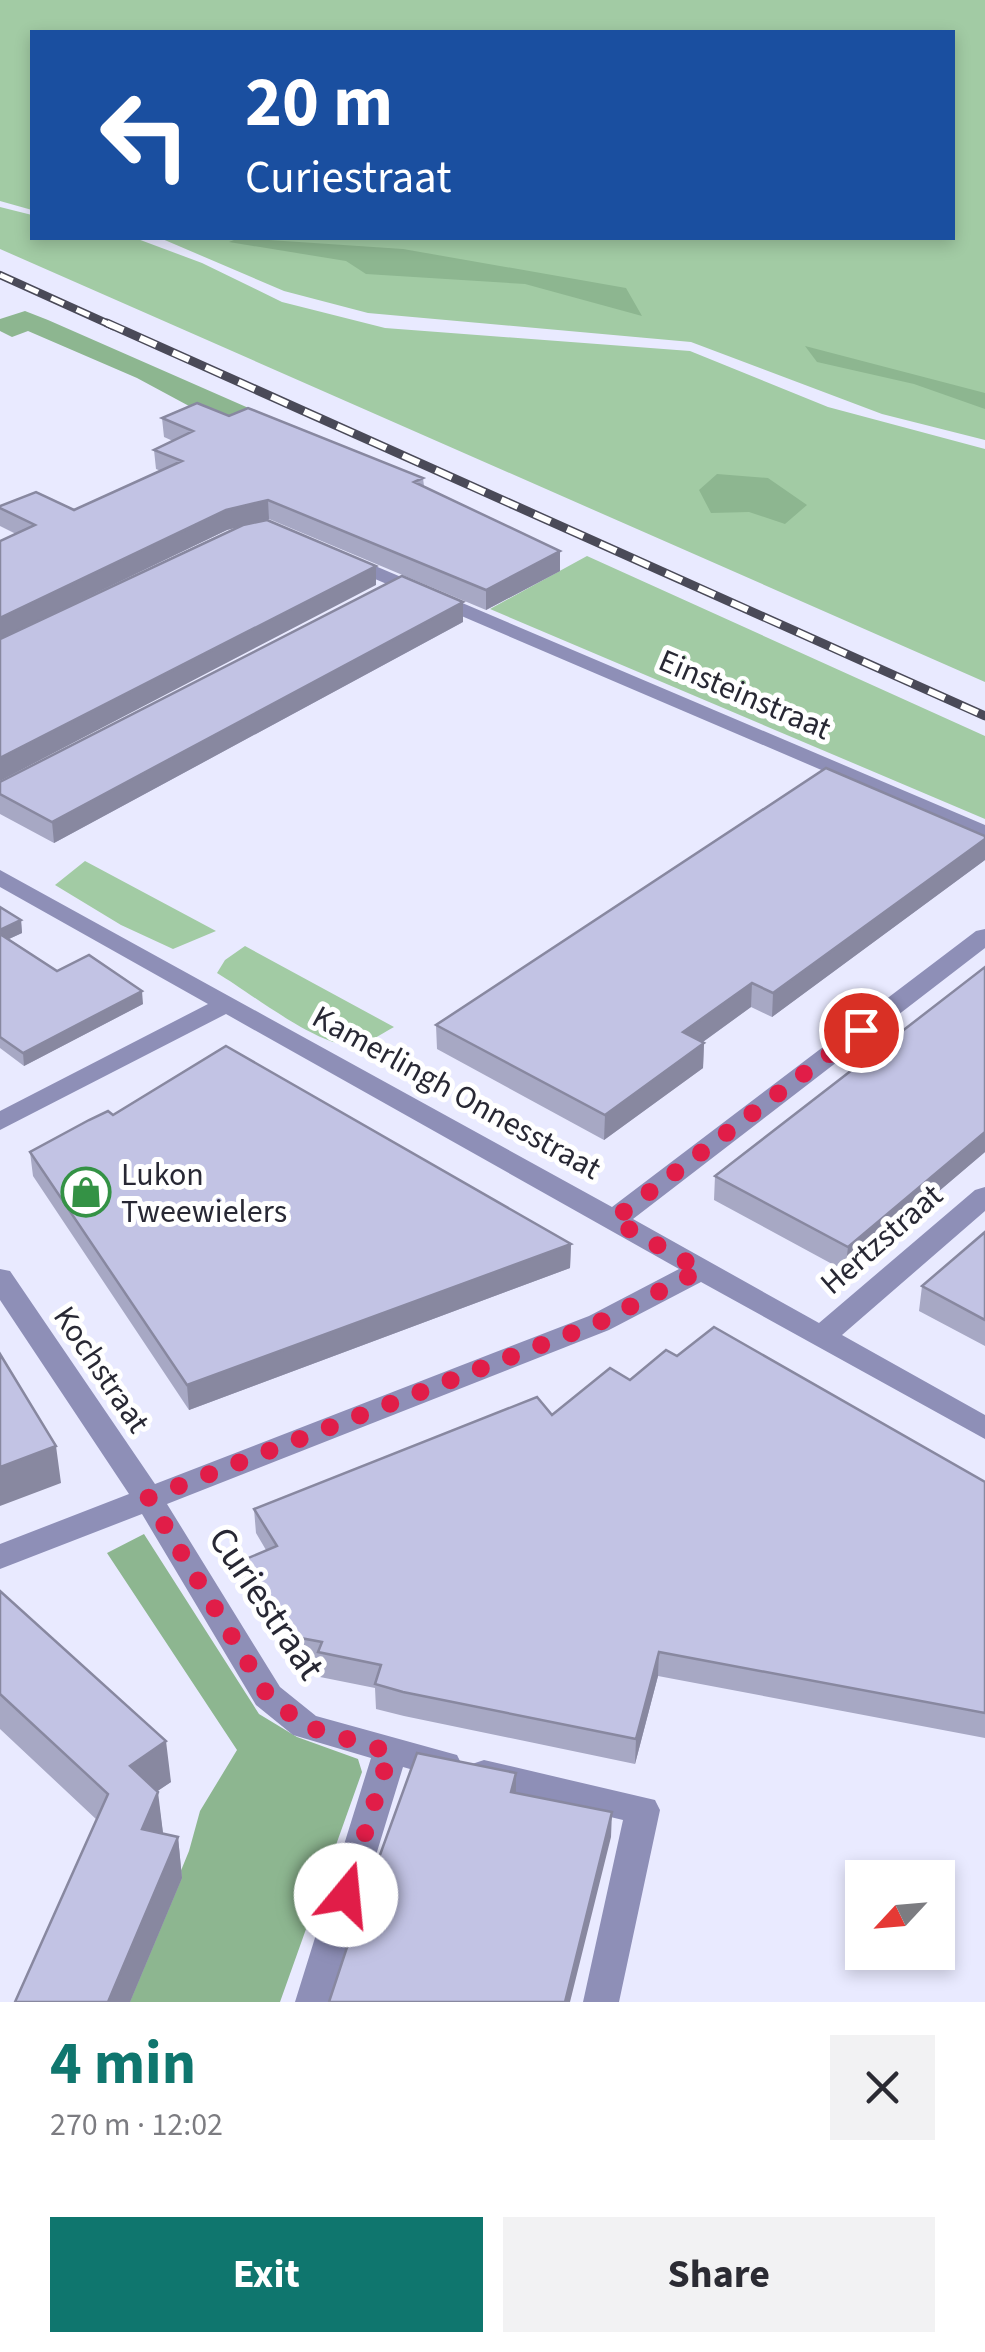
<!DOCTYPE html>
<html lang="en">
<head>
<meta charset="utf-8">
<style>
	:root { --surface:#fff; --page:#f2f2f3; --text:#2b2b33; --muted:#7c7c81; --accent:#0f766e }
	body { margin:0; font-family:"Source Sans 3",sans-serif; background:var(--page); color:var(--text); height:100vh; display:flex; flex-direction:column; font-size:38px; white-space:nowrap }
	* { box-sizing:border-box; margin:0 }
	p { font-size:32px; color:var(--muted) }
	.icon { flex:none; width:55px; height:55px; fill:none; stroke:currentColor; stroke-width:2; stroke-linecap:round; stroke-linejoin:round }
	.map { position:relative; height:2002px; overflow:hidden }
	.panel { display:flex; flex-direction:column; background:var(--surface); flex:1 }
	.panel>* { flex:none }
	.hud { position:absolute; left:30px; top:30px; width:925px; height:210px; border-radius:0px; box-shadow:0 5px 15px #0003; background:#1a4fa0; color:#fff; overflow:hidden }
	.needle { width:65px; rotate:244deg }
	.controls { position:absolute; left:845px; top:1860px; display:grid; gap:20px }
	.controls a { display:grid; place-items:center; width:110px; height:110px; border-radius:0px; background:var(--surface); box-shadow:0 5px 15px #0003; font-size:50px }
	.pin { position:absolute; display:grid; place-items:center; width:85px; height:85px; color:#fff; margin:-42px; border:5px solid #fff; border-radius:50%; box-shadow:0 2px 10px #0007 }
	.me { position:absolute; width:110px; margin:-55px; rotate:17deg; stroke-linejoin:round; filter:drop-shadow(0 0 8px #0008) }
	.turn { display:flex; align-items:center; gap:35px; height:210px; padding:0 50px; font-size:45px }
	.turn .icon { width:130px; height:130px; stroke-width:2.5 }
	.turn b { display:block; font-size:70px; line-height:85px }
	.round { display:grid; place-items:center; flex:none; width:105px; height:105px; border-radius:0px; background:var(--page) }
	.head { display:flex; align-items:center; justify-content:space-between; height:170px; padding:0 50px }
	h1 { font-size:60px; font-weight:700; line-height:75px; color:var(--accent) }
	.action { display:flex; gap:20px; margin-top:auto; padding:20px 50px }
	.action a { flex:1; height:115px; border-radius:0px; background:var(--accent); color:#fff; font-size:40px; font-weight:700; line-height:115px; text-align:center }
	.action a+a { background:var(--page); color:var(--text) }
	.map>svg:first-child { display:block }
</style>
</head>
<body>
<div class="map">
<svg width="985" height="2002" viewBox="0 0 985 2002">
	<rect width="100%" height="100%" fill="#e9eaff"/>
	<!-- green -->
	<path fill="#a2cba4" d="M 0,0 L 985,0 L 985,440 L 882,414 L 691,342 L 368,313 L 284,291 L 160,238 L 952,238 L 952,32 L 32,32 L 32,210 L 0,201 Z
		M 0,207 L 32,215 L 32,238 L 135,238 L 202,263 L 282,302 L 385,328 L 690,351 L 828,407 L 985,449 L 985,682 L 0,249 Z
		M 587,556 L 985,736 L 985,819 L 490,609 Z
		M 85,861 L 216,931 L 173,949 L 121,925 L 55,885 Z
		M 245,946 L 394,1027 C 381,1034 367,1045 350,1045 C 316,1045 249,992 217,973 L 225,960 Z"/>
	<!-- forest -->
	<path fill="#8db690" d="M 239,238 L 403,249 L 626,288 L 642,316 L 525,284 L 366,274 L 346,261 L 229,242 Z
		M 25,311 L 48,320 L 262,414 L 215,420 L 137,378 L 28,331 L 12,337 L 0,331 L 0,319 Z
		M 805,346 L 985,393 L 985,409 L 914,384 L 817,362 Z
		M 717,474 L 768,478 L 807,505 L 785,524 L 749,512 L 711,513 L 699,490 Z
		M 144,1534 L 259,1714 L 297,1737 L 358,1759 L 362,1772 L 280,2002 L 127,2002 L 189,1851 L 200,1811 L 237,1750 L 107,1553 Z"/>
	<g fill="none" stroke-linecap="round" stroke-linejoin="round">
		<!-- minor -->
		<path fill="#8e8fb7" fill-rule="evenodd" d="M 347,554 L 985,825 L 985,840 L 340,564 L 337,560 Z
			M 0,870 L 612,1207 L 976,931 L 985,929 L 985,948 L 633,1219 L 819,1323 L 975,1190 L 985,1187 L 985,1211 L 842,1335 L 985,1415 L 985,1439 L 701,1282 L 609,1330 L 167,1504 L 280,1687 L 316,1716 L 457,1755 L 462,1765 L 457,1775 L 445,1779 L 403,1767 L 331,2002 L 295,2002 L 371,1758 L 293,1735 L 256,1705 L 142,1514 L 0,1569 L 0,1544 L 129,1494 L 0,1300 L 0,1269 L 10,1271 L 155,1484 L 589,1316 L 679,1269 L 226,1014 L 0,1130 L 0,1111 L 208,1004 L 0,887 Z
			M 484,1760 L 655,1800 L 660,1810 L 619,2002 L 583,2002 L 623,1820 L 472,1784 L 467,1774 L 472,1764 Z"/>
		<!-- rail-far1 casing -->
		<g stroke="#4a4a58" stroke-width="8">
			<path id="rail-far1" d="M 0,275 L 113,326"/>
		</g>
		<!-- rail casing -->
		<g stroke="#4a4a58" stroke-width="9">
			<path id="rail" d="M 107,323 L 985,716"/>
		</g>
		<!-- rail-far1 -->
		<use href="#rail-far1" stroke="#fff" stroke-width="5" stroke-dasharray="14" stroke-linecap="butt"/>
		<!-- rail -->
		<use href="#rail" stroke="#fff" stroke-width="6" stroke-dasharray="18" stroke-linecap="butt"/>
	</g>
	<!-- wall -->
	<path fill="#a7a8c4" d="M 229,416 L 423,478 L 424,486 L 560,551 L 560,571 L 486,610 L 269,519 L 267,520 L 376,585 L 240,526 L 227,530 L 0,639 L 16,534 L 0,526 L 0,506 L 74,510 L 161,471 L 156,469 L 154,450 L 173,441 L 164,437 L 162,418 Z
		M 463,622 L 54,843 L 0,814 L 0,782 Z
		M 985,860 L 772,1017 L 751,1007 L 703,1042 L 704,1043 L 703,1068 L 604,1140 L 437,1049 L 436,1025 Z
		M 0,907 L 21,920 L 22,933 L 9,939 L 57,971 L 143,1004 L 24,1066 L 0,1048 Z
		M 113,1115 L 571,1244 L 570,1268 L 189,1410 L 33,1176 L 30,1152 Z
		M 985,1152 L 845,1271 L 714,1200 L 715,1176 Z
		M 985,1232 L 985,1346 L 919,1311 L 922,1286 Z
		M 677,1356 L 985,1482 L 985,1738 L 658,1676 L 635,1764 L 404,1716 L 376,1709 L 375,1688 L 320,1677 L 319,1666 L 292,1660 L 243,1585 L 241,1561 L 266,1550 L 256,1533 L 254,1509 L 552,1415 L 630,1380 Z
		M 0,1591 L 171,1782 L 157,1791 L 163,1833 L 178,1837 L 182,1878 L 130,2002 L 15,2002 L 97,1820 L 0,1729 Z"/>
	<!-- shaded-wall -->
	<path fill="#8888a0" d="M 268,500 L 269,519 L 227,530 L 0,639 L 0,618 L 226,510 Z
		M 560,551 L 560,571 L 486,610 L 486,590 Z
		M 376,566 L 376,585 L 0,781 L 0,758 Z
		M 463,602 L 463,622 L 54,843 L 52,822 Z
		M 985,839 L 985,860 L 772,1017 L 773,993 Z
		M 21,920 L 22,933 L 0,943 L 0,930 Z
		M 752,983 L 751,1007 L 682,1057 L 683,1032 Z
		M 142,991 L 143,1004 L 24,1066 L 23,1053 Z
		M 704,1043 L 703,1068 L 604,1140 L 605,1115 Z
		M 985,1132 L 985,1152 L 845,1271 L 848,1247 Z
		M 571,1244 L 570,1268 L 189,1410 L 187,1385 Z
		M 56,1446 L 61,1483 L 0,1506 L 0,1467 Z
		M 659,1652 L 658,1676 L 635,1764 L 636,1739 Z
		M 166,1741 L 171,1782 L 134,1807 L 130,1766 Z
		M 516,1773 L 516,1799 L 511,1792 Z
		M 158,1792 L 163,1833 L 142,1829 Z
		M 612,1812 L 611,1837 L 570,2002 L 565,2002 Z
		M 178,1837 L 182,1878 L 130,2002 L 108,2002 Z"/>
	<!-- building -->
	<path fill="#c2c3e4" stroke="#8888a0" stroke-width="2.5" d="M 197,403 L 229,416 L 248,408 L 423,478 L 414,482 L 560,551 L 486,590 L 268,500 L 226,510 L 0,618 L 0,541 L 35,525 L 0,508 L 0,506 L 36,492 L 74,510 L 182,461 L 154,450 L 193,431 L 162,418 Z
		M 267,520 L 376,566 L 0,758 L 0,639 L 243,525 Z
		M 402,576 L 463,602 L 52,822 L 0,794 L 0,782 Z
		M 826,768 L 985,836 L 985,839 L 773,993 L 752,983 L 683,1032 L 704,1043 L 605,1115 L 436,1025 Z
		M 0,907 L 21,920 L 0,930 Z
		M 0,934 L 57,971 L 89,955 L 142,991 L 23,1053 L 0,1037 Z
		M 985,967 L 985,1132 L 848,1247 L 715,1176 Z
		M 226,1046 L 571,1244 L 187,1385 L 30,1152 L 89,1120 L 108,1111 L 113,1115 Z
		M 985,1232 L 985,1320 L 922,1286 Z
		M 714,1327 L 985,1482 L 985,1713 L 659,1652 L 636,1739 L 403,1692 L 375,1684 L 381,1665 L 318,1652 L 322,1642 L 290,1636 L 241,1561 L 277,1546 L 254,1509 L 537,1397 L 552,1415 L 610,1368 L 630,1380 L 666,1350 L 677,1356 Z
		M 0,1354 L 56,1446 L 0,1467 Z
		M 0,1591 L 166,1741 L 130,1766 L 158,1792 L 142,1829 L 178,1837 L 108,2002 L 15,2002 L 108,1794 L 0,1694 Z
		M 417,1753 L 516,1773 L 511,1792 L 612,1812 L 565,2002 L 329,2002 L 352,1932 Z"/>
	<g fill="none" stroke-linecap="round" stroke-linejoin="round">
		<!-- route -->
		<path stroke="#e11d48" stroke-width="18" stroke-dasharray="0 32.4" d="M 346,1895 L 390,1752 L 305,1726 L 268,1696 L 148,1498 L 600,1322 L 701,1270 L 613,1220 L 861,1030"/>
	</g>
	<!-- icons -->
	<defs>
		<g id="shop-ring" transform="scale(2.5)"><circle r="9.5" fill="#fff" stroke="#349245" stroke-width="1.5"/><path d="M-5-2.5h2.3a2.7 3.5 0 0 1 5.4 0H5L5.5 6h-11ZM-1.5-2.5h3a1.5 2.3 0 0 0-3 0Z" fill="#349245"/></g>
	</defs>
	<g fill-rule="evenodd">
		<use href="#shop-ring" x="86" y="1192"/>
	</g>
	<g text-anchor="middle" stroke-width="10" stroke-linejoin="round" paint-order="stroke">
		<!-- street labels -->
		<g font-size="32" fill="#282834" stroke="#fff">
			<text transform="translate(745 694) rotate(23)" y="11">Einsteinstraat</text>
			<text transform="translate(457 1092) rotate(29)" y="11">Kamerlingh Onnesstraat</text>
			<text transform="translate(881 1239) rotate(-41)" y="11">Hertzstraat</text>
			<text transform="translate(102 1369) rotate(56)" y="11">Kochstraat</text>
		</g>
		<!-- poi labels -->
		<g font-size="32" fill="#282834" stroke="#fff" text-anchor="start">
			<text x="121" y="1185">Lukon<tspan x="121" dy="37">Tweewielers</tspan></text>
		</g>
		<!-- near-street labels -->
		<g font-size="38" fill="#282834" stroke="#fff">
			<text transform="translate(267 1603) rotate(56)" y="13">Curiestraat</text>
		</g>
	</g>
</svg>
<div class="controls">
<a><svg class="needle" viewBox="-14 -14 28 28"><path d="M0-13l5 13h-10z" fill="#e53935"/><path d="M0 13l5-13h-10z" fill="#7c7c81"/></svg></a>
</div>
<div class="pin" style="left:861px;top:1030px;background:#d93025"><svg class="icon" aria-label="arrive" viewBox="0 0 24 24"><path d="M6 21V4h12l-3 4 3 4H6"/></svg></div>
<svg class="me" style="left:346px;top:1895px" viewBox="-20 -20 40 40"><circle r="19" fill="#fff"/><path d="M0-13L10 11 0 6-10 11z" fill="#e11d48"/></svg>
<div class="hud">
<div class="turn"><svg class="icon" aria-label="left" viewBox="0 0 24 24"><path d="M17 20v-9H6M10 6l-5 5 5 5"/></svg><div><b>20 m</b>Curiestraat</div></div>
</div>
</div>
<section class="panel">
<div class="head"><div><h1>4 min</h1><p>270 m · 12:02</p></div><a class="round"><svg class="icon" aria-label="close" viewBox="0 0 24 24"><path d="M6 6l12 12M18 6L6 18"/></svg></a></div>
<div class="action"><a>Exit</a><a>Share</a></div>
</section>
</body>
</html>
